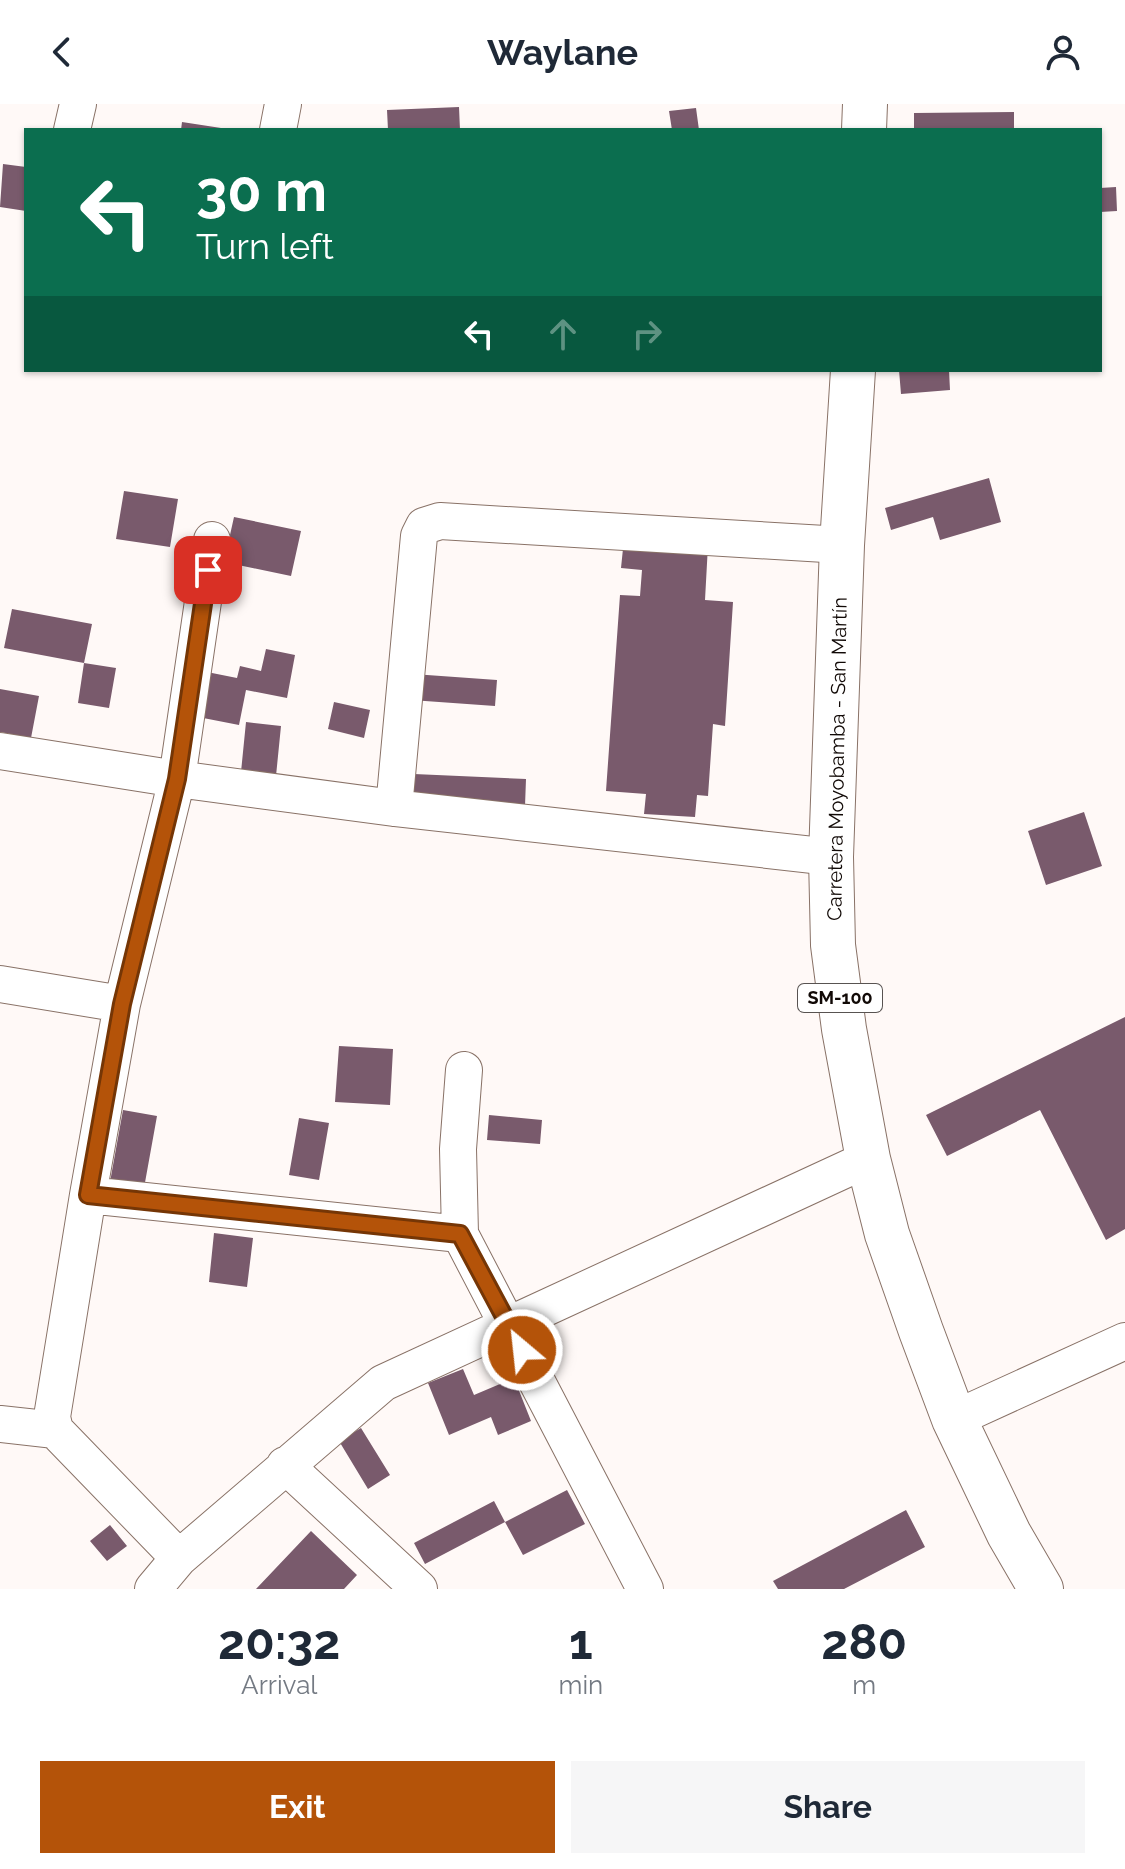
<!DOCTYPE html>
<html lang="en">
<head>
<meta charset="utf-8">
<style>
	:root { --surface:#fff; --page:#f6f6f7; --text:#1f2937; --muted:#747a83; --accent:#b45309 }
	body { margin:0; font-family:Raleway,sans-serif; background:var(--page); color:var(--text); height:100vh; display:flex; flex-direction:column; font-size:30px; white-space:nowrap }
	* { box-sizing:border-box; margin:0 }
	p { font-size:26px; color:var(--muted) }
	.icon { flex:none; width:44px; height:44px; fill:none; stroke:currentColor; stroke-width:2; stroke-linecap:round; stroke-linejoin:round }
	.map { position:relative; height:1485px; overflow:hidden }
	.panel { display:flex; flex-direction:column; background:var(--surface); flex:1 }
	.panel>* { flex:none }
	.banner { position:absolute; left:24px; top:24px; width:1078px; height:244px; border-radius:0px; box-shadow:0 2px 6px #0004; background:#0b6e4f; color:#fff; overflow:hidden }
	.pin { position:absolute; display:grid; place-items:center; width:68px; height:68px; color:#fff; margin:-34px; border-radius:16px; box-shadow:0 4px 12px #0006 }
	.me { position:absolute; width:88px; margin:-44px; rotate:332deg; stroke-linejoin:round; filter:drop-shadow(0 0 6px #0008) }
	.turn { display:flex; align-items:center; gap:28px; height:168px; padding:0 40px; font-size:36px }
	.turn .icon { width:104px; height:104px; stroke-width:2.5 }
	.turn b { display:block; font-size:56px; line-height:68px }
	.lanes { display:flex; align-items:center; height:76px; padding:0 40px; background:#0003; justify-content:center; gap:40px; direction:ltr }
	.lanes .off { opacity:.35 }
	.eta { display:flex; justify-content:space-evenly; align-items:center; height:136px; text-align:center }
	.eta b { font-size:48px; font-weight:700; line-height:56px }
	.cta { display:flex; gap:16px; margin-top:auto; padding:16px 40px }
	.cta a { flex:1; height:92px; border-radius:0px; background:var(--accent); color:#fff; font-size:32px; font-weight:700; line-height:92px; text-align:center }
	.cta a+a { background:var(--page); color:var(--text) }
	header { display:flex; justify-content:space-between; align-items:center; height:104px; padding:0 40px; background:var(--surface); font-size:36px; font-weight:700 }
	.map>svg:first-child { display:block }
</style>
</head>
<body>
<header><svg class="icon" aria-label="back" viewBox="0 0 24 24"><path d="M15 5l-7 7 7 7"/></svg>Waylane<svg class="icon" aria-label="person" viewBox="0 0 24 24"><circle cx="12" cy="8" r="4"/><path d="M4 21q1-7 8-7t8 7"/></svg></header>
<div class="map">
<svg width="1125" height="1485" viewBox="0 0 1125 1485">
	<rect width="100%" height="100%" fill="#fff9f7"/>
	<!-- building -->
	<path fill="#795a6c" d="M 459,3 L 460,26 L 388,26 L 387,6 Z
		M 696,4 L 699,26 L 672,26 L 669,7 Z
		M 1014,8 L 1014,26 L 914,26 L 914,9 Z
		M 182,18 L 221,24 L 221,26 L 181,26 Z
		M 3,60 L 26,63 L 26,107 L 0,103 Z
		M 1116,83 L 1117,107 L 1100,108 L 1100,84 Z
		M 899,266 L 949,266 L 950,286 L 901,290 Z
		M 989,374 L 1001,418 L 940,436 L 933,413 L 891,426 L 885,404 Z
		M 124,387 L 178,395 L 170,443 L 116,435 Z
		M 234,413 L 301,427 L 291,472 L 224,458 Z
		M 624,435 L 708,441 L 705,496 L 733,498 L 725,622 L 713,620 L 708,692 L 697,691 L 695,713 L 644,710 L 646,690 L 606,687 L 620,491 L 640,492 L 642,466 L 621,464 Z
		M 12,505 L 92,520 L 84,559 L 4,544 Z
		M 266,545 L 295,551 L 287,594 L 246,586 L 239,621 L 193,612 L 202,567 L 237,574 L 240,562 L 261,567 Z
		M 84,559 L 116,564 L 109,604 L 78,599 Z
		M 413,570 L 497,576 L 495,602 L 411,596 Z
		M 0,585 L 39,592 L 31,634 L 0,628 Z
		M 334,598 L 370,606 L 364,634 L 328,625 Z
		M 246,618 L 281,622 L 276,672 L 241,668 Z
		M 414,670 L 526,675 L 525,702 L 414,697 Z
		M 1084,708 L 1102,762 L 1046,781 L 1028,727 Z
		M 1125,913 L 1125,1125 L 1106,1136 L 1040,1006 L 947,1052 L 926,1011 Z
		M 339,942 L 393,945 L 390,1001 L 335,998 Z
		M 123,1006 L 157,1012 L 144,1084 L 110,1078 Z
		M 489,1011 L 542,1016 L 540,1040 L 487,1036 Z
		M 299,1014 L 329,1019 L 319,1076 L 289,1071 Z
		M 214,1129 L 253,1134 L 247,1183 L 209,1178 Z
		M 463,1265 L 474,1291 L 514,1274 L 531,1317 L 498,1331 L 491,1313 L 449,1331 L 428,1279 Z
		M 361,1324 L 390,1371 L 368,1385 L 339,1337 Z
		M 567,1386 L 585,1420 L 523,1451 L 505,1418 Z
		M 494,1397 L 505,1418 L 425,1460 L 414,1439 Z
		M 906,1406 L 925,1443 L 844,1485 L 778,1485 L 773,1477 Z
		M 110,1421 L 127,1442 L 107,1457 L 90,1437 Z
		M 311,1427 L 357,1471 L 344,1485 L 256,1485 Z"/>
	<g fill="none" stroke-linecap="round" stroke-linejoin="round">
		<!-- minor casing -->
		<g stroke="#897267" stroke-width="38">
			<path id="minor" d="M 72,26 L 78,0
				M 278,26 L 283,0
				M 0,647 L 177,675 L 394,704 L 831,753
				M 394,704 L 419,432 L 424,422 L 440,417 L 842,441
				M 0,880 L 122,900 L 88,1091 L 460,1130
				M 122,900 L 177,675 L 212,436
				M 464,966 L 458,1045 L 460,1130 L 645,1485
				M 88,1091 L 52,1313 L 55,1326 L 179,1454
				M 954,1315 L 1125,1237
				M 0,1320 L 55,1326
				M 285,1361 L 419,1485
				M 153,1485 L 179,1454 L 383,1279 L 868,1055"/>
		</g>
		<!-- major casing -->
		<g stroke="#897267" stroke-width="46">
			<path id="major" d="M 864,26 L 865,0
				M 853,266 L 842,441 L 831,753 L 833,841 L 844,925 L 868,1055 L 887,1130 L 921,1227 L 954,1315 L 1009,1430 L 1041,1485"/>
		</g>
		<!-- minor -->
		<use href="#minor" stroke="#fff" stroke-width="36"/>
		<!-- major -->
		<use href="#major" stroke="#fff" stroke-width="44"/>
	</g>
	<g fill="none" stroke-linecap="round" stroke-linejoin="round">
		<!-- route casing -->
		<g stroke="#753606" stroke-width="20">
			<path id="route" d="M 208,466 L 177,675 L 122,900 L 88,1091 L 460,1130 L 522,1246"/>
		</g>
		<!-- route -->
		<use href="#route" stroke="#b45309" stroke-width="14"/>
	</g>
	<g text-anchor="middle" stroke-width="7" stroke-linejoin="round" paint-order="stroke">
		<!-- shield labels -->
		<rect fill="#fff" stroke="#585351" stroke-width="2" x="798" y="880" width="84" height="28" rx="6"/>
		<g font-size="18" font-weight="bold" fill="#110906">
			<text x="840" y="900">SM-100</text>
		</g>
		<!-- street labels -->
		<g font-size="20" fill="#110906" stroke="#fff">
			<text transform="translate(837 655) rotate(-89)" y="7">Carretera Moyobamba - San Martín</text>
		</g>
	</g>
</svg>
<div class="pin" style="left:208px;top:466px;background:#d93025"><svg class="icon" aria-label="arrive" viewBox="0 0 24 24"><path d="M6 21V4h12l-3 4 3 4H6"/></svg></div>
<svg class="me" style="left:522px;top:1246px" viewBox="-20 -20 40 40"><circle r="17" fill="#b45309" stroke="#fff" stroke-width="3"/><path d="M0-11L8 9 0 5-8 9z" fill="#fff"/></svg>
<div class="banner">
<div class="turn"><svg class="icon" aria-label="left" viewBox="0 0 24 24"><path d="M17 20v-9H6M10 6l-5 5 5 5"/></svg><div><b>30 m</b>Turn left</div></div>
<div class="lanes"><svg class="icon" aria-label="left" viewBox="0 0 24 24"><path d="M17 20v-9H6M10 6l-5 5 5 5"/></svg><svg class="icon off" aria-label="ahead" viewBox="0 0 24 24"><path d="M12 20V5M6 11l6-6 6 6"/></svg><svg class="icon off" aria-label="right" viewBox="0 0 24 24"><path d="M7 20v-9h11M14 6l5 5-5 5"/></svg></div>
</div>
</div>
<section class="panel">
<div class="eta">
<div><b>20:32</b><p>Arrival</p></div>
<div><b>1</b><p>min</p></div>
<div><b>280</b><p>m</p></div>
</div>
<div class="cta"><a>Exit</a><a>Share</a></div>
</section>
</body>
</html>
